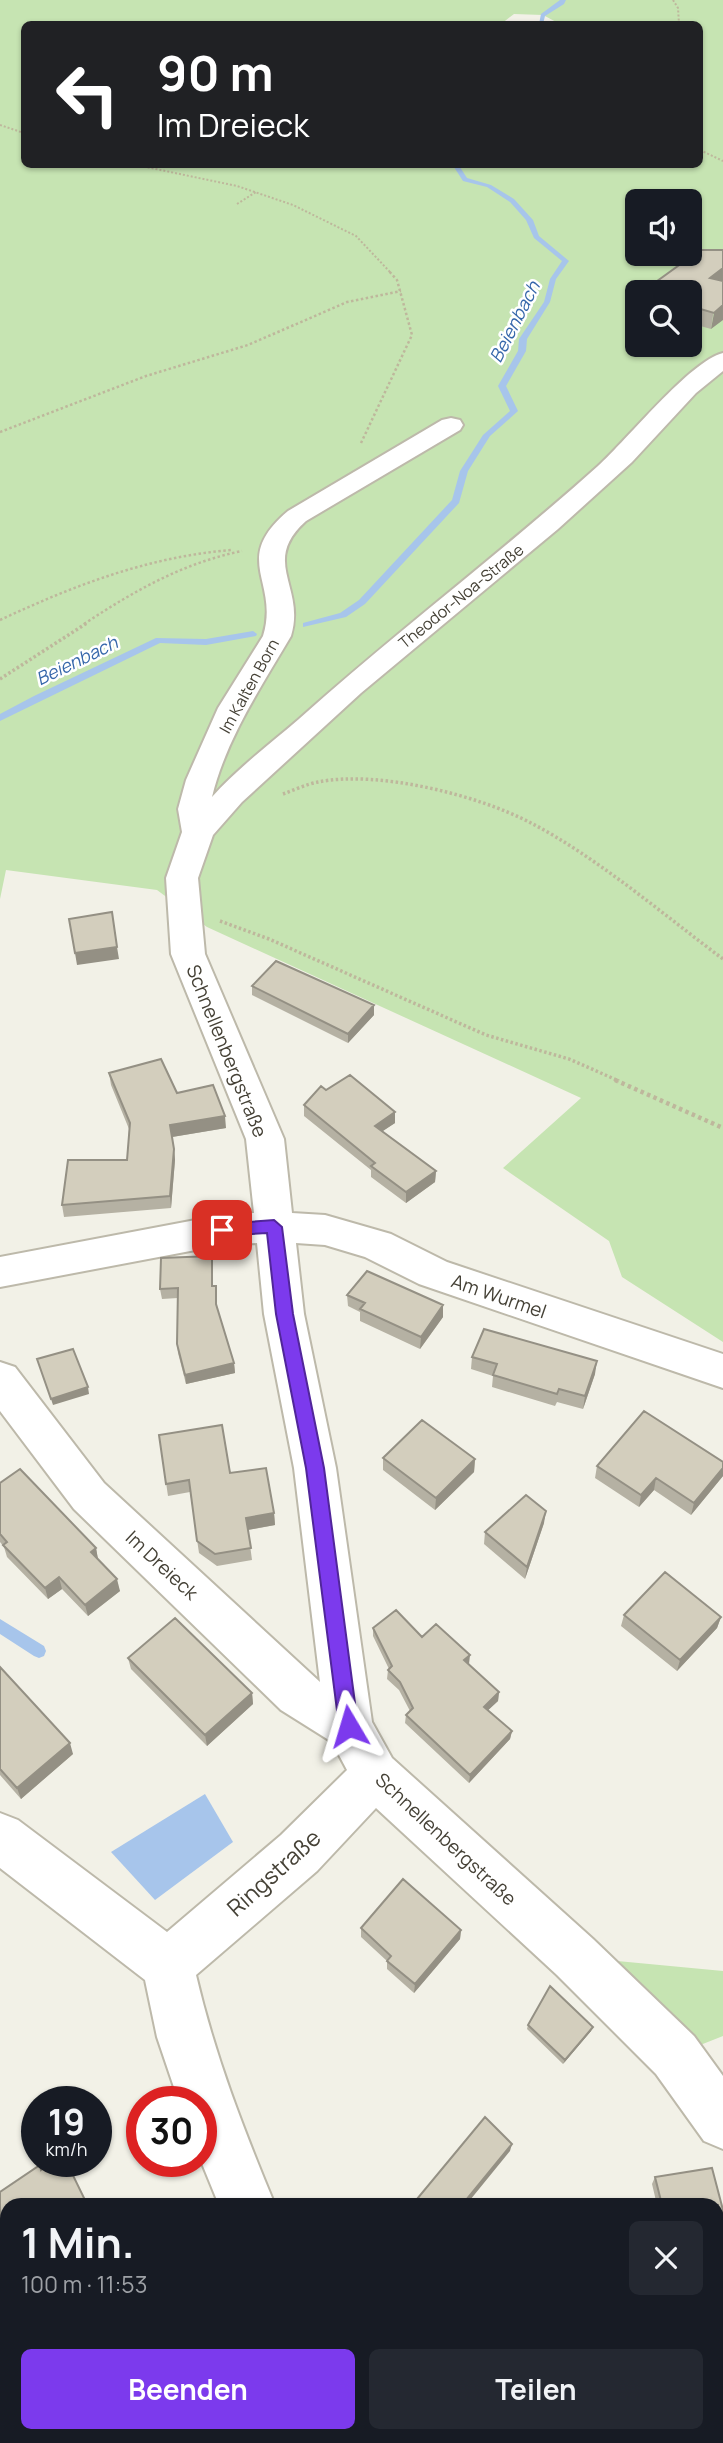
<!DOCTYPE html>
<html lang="de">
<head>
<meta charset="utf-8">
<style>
	:root { --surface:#171b24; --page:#242831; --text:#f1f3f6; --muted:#9ea1a6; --accent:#7c3aed }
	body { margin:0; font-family:Manrope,sans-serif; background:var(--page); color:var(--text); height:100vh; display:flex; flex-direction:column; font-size:26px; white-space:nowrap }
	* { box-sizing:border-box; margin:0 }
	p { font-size:23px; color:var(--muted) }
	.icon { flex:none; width:38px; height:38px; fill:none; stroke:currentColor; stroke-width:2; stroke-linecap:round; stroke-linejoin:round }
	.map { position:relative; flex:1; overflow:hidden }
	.details { position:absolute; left:0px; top:2198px; width:724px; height:245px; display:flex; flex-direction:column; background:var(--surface); border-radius:21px 21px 0 0; box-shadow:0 2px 5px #0004 }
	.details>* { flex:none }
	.guide { position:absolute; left:21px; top:21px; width:682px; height:147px; border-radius:10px; box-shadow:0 2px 5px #0004; background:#202124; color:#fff; overflow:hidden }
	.controls { position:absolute; left:625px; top:189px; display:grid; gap:14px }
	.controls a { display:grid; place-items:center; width:77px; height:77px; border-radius:10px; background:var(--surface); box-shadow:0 2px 5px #0004; font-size:35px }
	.speed { position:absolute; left:21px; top:2086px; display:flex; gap:14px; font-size:35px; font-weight:700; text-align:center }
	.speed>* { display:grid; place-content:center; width:91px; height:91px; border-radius:50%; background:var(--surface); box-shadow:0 2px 5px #0004; line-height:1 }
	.speed small { font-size:18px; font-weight:400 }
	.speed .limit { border:10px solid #d22; background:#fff; color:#111 }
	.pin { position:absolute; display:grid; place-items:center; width:60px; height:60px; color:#fff; margin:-30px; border-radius:14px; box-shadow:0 4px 10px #0006 }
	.me { position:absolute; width:77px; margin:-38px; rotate:353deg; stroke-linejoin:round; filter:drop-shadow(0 0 5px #0008) }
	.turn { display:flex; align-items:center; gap:24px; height:147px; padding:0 21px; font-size:32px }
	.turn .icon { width:91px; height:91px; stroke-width:2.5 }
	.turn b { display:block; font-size:49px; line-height:60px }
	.round { display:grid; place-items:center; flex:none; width:74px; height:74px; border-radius:10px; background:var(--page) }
	.headline { display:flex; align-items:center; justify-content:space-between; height:119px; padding:0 21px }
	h1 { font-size:42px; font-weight:700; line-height:52px }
	.button { display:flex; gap:14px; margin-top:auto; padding:14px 21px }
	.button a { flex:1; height:80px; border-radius:10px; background:var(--accent); color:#fff; font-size:28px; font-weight:700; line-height:80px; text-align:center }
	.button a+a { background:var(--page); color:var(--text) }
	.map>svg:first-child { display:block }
</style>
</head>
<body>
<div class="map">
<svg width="723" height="2443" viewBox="0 0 723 2443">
	<rect width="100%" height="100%" fill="#f2f1e7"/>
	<!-- green -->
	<path fill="#c6e4b2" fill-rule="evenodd" d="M 0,0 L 723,0 L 723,1342 L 622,1277 L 609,1241 L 503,1168 L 581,1098 L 207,927 L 157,890 L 6,870 L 0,899 ZM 514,14 L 543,15 L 560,24 L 700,24 L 700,164 L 24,164 L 24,24 L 501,24 ZM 637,201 L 690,201 L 690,254 L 637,254 ZM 637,292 L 690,292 L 690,345 L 637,345 Z
		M 575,1957 L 723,1971 L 723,2036 L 675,2055 Z"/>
	<!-- water -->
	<path fill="#a7c5eb" d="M 205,1794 L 233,1842 L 155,1900 L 111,1852 Z"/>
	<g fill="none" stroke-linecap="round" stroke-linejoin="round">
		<!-- stream -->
		<path fill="#a7c5eb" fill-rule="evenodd" d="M 560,0 L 566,0 L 564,4 L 545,16 L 543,24 L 539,24 L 541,14 Z
			M 452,164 L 458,164 L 467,178 L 491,185 L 514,199 L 533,220 L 539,236 L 569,261 L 556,279 L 550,302 L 527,339 L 526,351 L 506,386 L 518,411 L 490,436 L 468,471 L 459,503 L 365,604 L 346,617 L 303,627 L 303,623 L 340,613 L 359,600 L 452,500 L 460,471 L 483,435 L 510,411 L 498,386 L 518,351 L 519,339 L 544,302 L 550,279 L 562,261 L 534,238 L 526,220 L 510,202 L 487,187 L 463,181 Z
			M 253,631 L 257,634 L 256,636 L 206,645 L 160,643 L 0,721 L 0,714 L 34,696 L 156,638 L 206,639 Z
			M 0,1619 L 44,1646 L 46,1651 L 44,1656 L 39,1658 L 34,1656 L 0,1634 Z"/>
		<!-- minor casing -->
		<g stroke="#bdb9aa" stroke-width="4">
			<path id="minor" d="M 723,353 L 723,371 L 696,393 L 632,462 L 558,529 L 361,693 L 242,802 L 213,835 L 198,878 L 205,954 L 284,1139 L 292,1213 L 325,1215 L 391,1234 L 447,1262 L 723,1354 L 723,1388 L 419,1284 L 365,1257 L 325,1245 L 296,1243 L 304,1314 L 336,1468 L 372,1722 L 392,1758 L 593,1939 L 694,2036 L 723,2076 L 723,2149 L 704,2141 L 656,2074 L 557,1975 L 376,1808 L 317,1871 L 196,1975 C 215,2056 243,2128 275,2205 L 219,2205 L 201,2161 L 201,2102 L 179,2102 L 157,2037 L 145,1980 L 0,1868 L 0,1813 L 18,1820 L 167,1932 L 281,1835 L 347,1770 L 332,1742 L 281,1710 L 74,1509 L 0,1411 L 0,1362 L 15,1367 L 104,1483 L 320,1682 L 294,1468 L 264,1314 L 257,1243 L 222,1245 L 0,1287 L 0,1257 L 222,1215 L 254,1213 L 246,1139 L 171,954 L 166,878 L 182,832 L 178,809 L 186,780 L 218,708 L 263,636 C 280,581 230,560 288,511 L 442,420 L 451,418 L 460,420 L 463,425 L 460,430 L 306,521 C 260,562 306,587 291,636 C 261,687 226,739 212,797 C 238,768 270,744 299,719 C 396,632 501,553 598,466 C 627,440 690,361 723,353 Z
				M 323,2436 L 384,2436 L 387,2443 L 326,2443 Z"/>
		</g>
		<!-- path-far3 -->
		<path stroke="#beb79c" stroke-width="2" stroke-dasharray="2 2" stroke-linecap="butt" d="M 673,0 L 678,8 L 679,24
			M 0,125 L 24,133
			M 700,150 L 723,161
			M 132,164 L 237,186 L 293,205 L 356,236 L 390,272
			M 237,204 L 256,192"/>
		<!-- path-far2 -->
		<path stroke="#beb79c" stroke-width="2.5" stroke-dasharray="2.5 2.5" stroke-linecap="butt" d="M 0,432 L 146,376 L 248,345 L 347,302 L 401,291
			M 361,443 L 412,335 L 397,280 L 388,270
			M 0,620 C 75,585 148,557 231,550
			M 84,624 C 134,591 183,563 242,551"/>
		<!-- path-far1 -->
		<path stroke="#beb79c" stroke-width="3.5" stroke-dasharray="2.5 2.5" stroke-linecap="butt" d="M 0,679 L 87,623
			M 283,794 C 294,790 307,784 318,782 C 378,770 478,795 531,823 C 595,856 664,915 723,959
			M 220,921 L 269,939 L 486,1035 L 569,1059 L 619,1081"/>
		<!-- path -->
		<path stroke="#beb79c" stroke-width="4.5" stroke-dasharray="3.5 3.5" stroke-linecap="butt" d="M 615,1080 L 723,1128"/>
		<!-- minor -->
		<use href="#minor" fill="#fff" fill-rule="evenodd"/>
	</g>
	<!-- wall -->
	<path fill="#b5b1a3" d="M 723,250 L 711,329 L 690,323 L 690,292 Z
		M 252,986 L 374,1005 L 374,1015 L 348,1043 L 252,995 Z
		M 109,1073 L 177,1093 L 226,1128 L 172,1137 L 175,1160 L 171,1208 L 64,1217 L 62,1205 L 127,1160 L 129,1129 L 111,1085 Z
		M 326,1090 L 395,1112 L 395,1123 L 382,1131 L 436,1171 L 435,1182 L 406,1203 L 371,1177 L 371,1170 L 304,1116 L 304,1105 Z
		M 212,1256 L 213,1286 L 217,1296 L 217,1307 L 234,1363 L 235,1373 L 186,1384 L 178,1353 L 177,1344 L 178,1298 L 162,1299 L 160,1289 Z
		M 347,1295 L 443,1305 L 443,1317 L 420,1349 L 360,1321 L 360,1312 L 348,1306 Z
		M 472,1357 L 595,1374 L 583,1409 L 557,1402 L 555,1406 L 492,1387 L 493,1376 L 471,1369 Z
		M 159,1435 L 230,1473 L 274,1513 L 275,1525 L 248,1530 L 252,1560 L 217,1566 L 199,1553 L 190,1492 L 168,1496 Z
		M 383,1458 L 475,1459 L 474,1472 L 435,1510 L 383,1470 Z
		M 597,1466 L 723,1476 L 691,1515 L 654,1490 L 639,1507 L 595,1478 Z
		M 0,1483 L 96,1548 L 98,1560 L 120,1591 L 88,1616 L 62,1589 L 48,1599 L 7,1557 L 4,1547 L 0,1542 Z
		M 544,1523 L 525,1579 L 484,1544 L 485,1532 Z
		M 624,1615 L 721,1617 L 717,1628 L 677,1671 L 621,1626 Z
		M 373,1628 L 422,1637 L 469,1664 L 499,1692 L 498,1701 L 488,1710 L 512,1731 L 510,1739 L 469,1783 L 405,1723 L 406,1715 L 410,1711 L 399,1690 L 387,1679 L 388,1670 L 389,1669 L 373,1636 Z
		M 128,1658 L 252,1693 L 253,1704 L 207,1746 L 131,1669 Z
		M 0,1667 L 73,1754 L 21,1799 L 0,1775 Z
		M 361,1928 L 461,1930 L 460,1939 L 414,1993 L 387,1969 L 387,1961 L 361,1937 Z
		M 528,2025 L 591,2031 L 563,2064 L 527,2029 Z
		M 712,2168 L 723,2210 L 723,2346 L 718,2347 L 718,2205 L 657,2205 L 652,2184 L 655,2177 Z"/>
	<!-- shaded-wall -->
	<path fill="#949084" d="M 723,268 L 723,283 L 710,278 Z
		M 723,305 L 723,320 L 711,329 L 714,313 Z
		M 117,947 L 119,959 L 77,965 L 75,953 Z
		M 374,1005 L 374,1015 L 348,1043 L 348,1034 Z
		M 395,1112 L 395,1123 L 374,1137 L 375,1126 Z
		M 225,1116 L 226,1128 L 172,1137 L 170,1125 Z
		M 174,1149 L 175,1160 L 171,1208 L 170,1196 Z
		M 436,1171 L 435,1182 L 406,1203 L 406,1192 Z
		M 443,1305 L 443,1317 L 420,1349 L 421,1337 Z
		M 597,1361 L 595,1374 L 583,1409 L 585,1396 Z
		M 234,1363 L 235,1373 L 186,1384 L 185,1375 Z
		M 88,1387 L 89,1394 L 53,1405 L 51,1399 Z
		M 475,1459 L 474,1472 L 435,1510 L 436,1498 Z
		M 723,1468 L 723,1476 L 691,1515 L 694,1503 Z
		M 656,1478 L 654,1490 L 639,1507 L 641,1495 Z
		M 546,1511 L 544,1523 L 525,1579 L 527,1567 Z
		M 274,1513 L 275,1525 L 247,1530 L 246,1518 Z
		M 96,1548 L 98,1559 L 93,1564 L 91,1552 Z
		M 59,1577 L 62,1589 L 48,1599 L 45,1588 Z
		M 117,1579 L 120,1591 L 88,1616 L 85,1605 Z
		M 721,1617 L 717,1628 L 677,1671 L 680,1660 Z
		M 470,1655 L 469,1664 L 463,1669 L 464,1660 Z
		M 499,1692 L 498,1701 L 483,1715 L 484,1707 Z
		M 252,1693 L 253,1704 L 207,1746 L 205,1735 Z
		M 512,1731 L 510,1739 L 469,1783 L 470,1775 Z
		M 70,1743 L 73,1754 L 21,1799 L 17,1788 Z
		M 461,1930 L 460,1939 L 414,1993 L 415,1984 Z
		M 593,2027 L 591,2031 L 563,2064 L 565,2060 Z
		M 512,2144 L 510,2151 L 466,2205 L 462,2205 Z
		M 7,2292 L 7,2300 L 0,2305 L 0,2297 Z"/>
	<!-- building -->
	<path fill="#d3cebd" stroke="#949084" stroke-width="2" d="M 700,250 L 723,250 L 723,268 L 710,278 L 723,281 L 723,305 L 714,313 L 690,306 L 690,292 L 642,292 Z
		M 112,912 L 117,947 L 75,953 L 69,919 Z
		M 276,961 L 374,1005 L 348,1034 L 252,986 Z
		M 161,1059 L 177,1093 L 213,1085 L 225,1116 L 170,1125 L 174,1149 L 170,1196 L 62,1205 L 68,1160 L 127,1160 L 130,1123 L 109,1073 Z
		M 350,1075 L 395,1112 L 375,1126 L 436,1171 L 406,1192 L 371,1166 L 375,1163 L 304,1105 L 321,1086 L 326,1090 Z
		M 212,1256 L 212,1286 L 216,1286 L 216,1304 L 234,1363 L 185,1375 L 177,1344 L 178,1288 L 160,1289 L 161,1258 Z
		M 367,1271 L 443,1305 L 421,1337 L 360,1309 L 365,1303 L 347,1295 Z
		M 484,1329 L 597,1361 L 585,1396 L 559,1389 L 557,1394 L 493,1375 L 497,1364 L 472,1357 Z
		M 73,1349 L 88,1387 L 51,1399 L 37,1359 Z
		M 644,1411 L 723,1462 L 723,1468 L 694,1503 L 656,1478 L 641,1495 L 597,1466 Z
		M 422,1420 L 475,1459 L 436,1498 L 383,1458 Z
		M 222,1425 L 230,1473 L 266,1468 L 274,1513 L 246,1518 L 251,1548 L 215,1554 L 197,1541 L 189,1480 L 166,1484 L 159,1435 Z
		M 20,1469 L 96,1548 L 91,1552 L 117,1579 L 85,1605 L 59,1577 L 45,1588 L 3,1545 L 7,1542 L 0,1534 L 0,1483 Z
		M 526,1495 L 546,1511 L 527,1567 L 485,1532 Z
		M 665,1572 L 721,1617 L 680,1660 L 624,1615 Z
		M 396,1610 L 422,1637 L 436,1624 L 470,1655 L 464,1660 L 499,1692 L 484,1707 L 512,1731 L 470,1775 L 406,1715 L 413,1708 L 400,1682 L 388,1670 L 392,1666 L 373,1628 Z
		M 175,1618 L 252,1693 L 205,1735 L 128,1658 Z
		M 0,1667 L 70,1743 L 17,1788 L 0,1769 Z
		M 403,1879 L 461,1930 L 415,1984 L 387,1961 L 391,1956 L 361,1928 Z
		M 550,1986 L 593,2027 L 565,2060 L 528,2025 Z
		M 485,2117 L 512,2144 L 462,2205 L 412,2205 Z
		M 54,2161 L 66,2161 L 86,2202 L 81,2205 L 7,2205 L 7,2292 L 0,2297 L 0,2192 L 40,2165 L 41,2170 Z
		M 712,2168 L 723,2210 L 723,2342 L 718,2343 L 718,2205 L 662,2205 L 655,2177 Z
		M 66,2436 L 184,2436 L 188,2441 L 186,2443 L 71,2443 Z
		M 412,2436 L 453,2436 L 458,2443 L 417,2443 Z
		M 497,2436 L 510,2436 L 514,2443 L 491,2443 Z"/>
	<!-- route -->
	<path fill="#7c3aed" stroke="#51269a" stroke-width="2" d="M 274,1220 L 282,1227 L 293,1314 L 324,1468 L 358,1726 L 356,1733 L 349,1736 L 342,1733 L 339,1726 L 306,1468 L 276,1314 L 267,1233 L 222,1236 L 214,1230 L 222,1224 Z"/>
	<g text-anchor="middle" stroke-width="5" stroke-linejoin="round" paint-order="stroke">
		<!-- far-street labels -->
		<g font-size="16" fill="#454136" stroke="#fff">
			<text transform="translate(461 596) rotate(-39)" y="6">Theodor-Noa-Straße</text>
			<text transform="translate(249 686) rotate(-61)" y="6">Im Kalten Born</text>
		</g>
		<!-- far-water labels -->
		<g font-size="18" font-style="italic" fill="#3667aa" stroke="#fff">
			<text transform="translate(515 322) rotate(-63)" y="6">Beienbach</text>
			<text transform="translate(77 661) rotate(-26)" y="6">Beienbach</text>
		</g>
		<!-- street labels -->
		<g font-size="19" fill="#454136" stroke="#fff">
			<text transform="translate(227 1051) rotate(68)" y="7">Schnellenbergstraße</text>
			<text transform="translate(499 1296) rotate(19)" y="7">Am Wurmel</text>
			<text transform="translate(162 1565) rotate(43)" y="7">Im Dreieck</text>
			<text transform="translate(446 1839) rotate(43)" y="7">Schnellenbergstraße</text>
		</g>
		<!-- near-street labels -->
		<g font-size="23" fill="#454136" stroke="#fff">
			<text transform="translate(274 1873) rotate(-42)" y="8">Ringstraße</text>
		</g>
	</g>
</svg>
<div class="controls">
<a><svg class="icon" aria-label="sound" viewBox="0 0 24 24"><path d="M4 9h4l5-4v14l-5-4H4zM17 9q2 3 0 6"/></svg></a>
<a><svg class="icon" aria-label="search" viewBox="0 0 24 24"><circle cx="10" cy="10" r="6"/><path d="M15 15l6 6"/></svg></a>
</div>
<div class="speed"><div>19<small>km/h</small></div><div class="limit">30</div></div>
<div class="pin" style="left:222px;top:1230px;background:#d93025"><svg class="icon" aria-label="arrive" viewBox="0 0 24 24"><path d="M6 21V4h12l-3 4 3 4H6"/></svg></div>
<svg class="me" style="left:349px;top:1726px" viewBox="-20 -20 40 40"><path d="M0-17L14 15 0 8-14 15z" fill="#7c3aed" stroke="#fff" stroke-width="4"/></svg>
<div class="guide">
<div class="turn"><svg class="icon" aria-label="left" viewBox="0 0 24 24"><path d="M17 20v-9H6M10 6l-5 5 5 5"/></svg><div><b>90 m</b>Im Dreieck</div></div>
</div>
<section class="details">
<div class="headline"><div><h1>1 Min.</h1><p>100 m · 11:53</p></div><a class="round"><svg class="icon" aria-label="close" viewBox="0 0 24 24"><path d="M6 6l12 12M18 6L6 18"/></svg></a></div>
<div class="button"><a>Beenden</a><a>Teilen</a></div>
</section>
</div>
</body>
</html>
